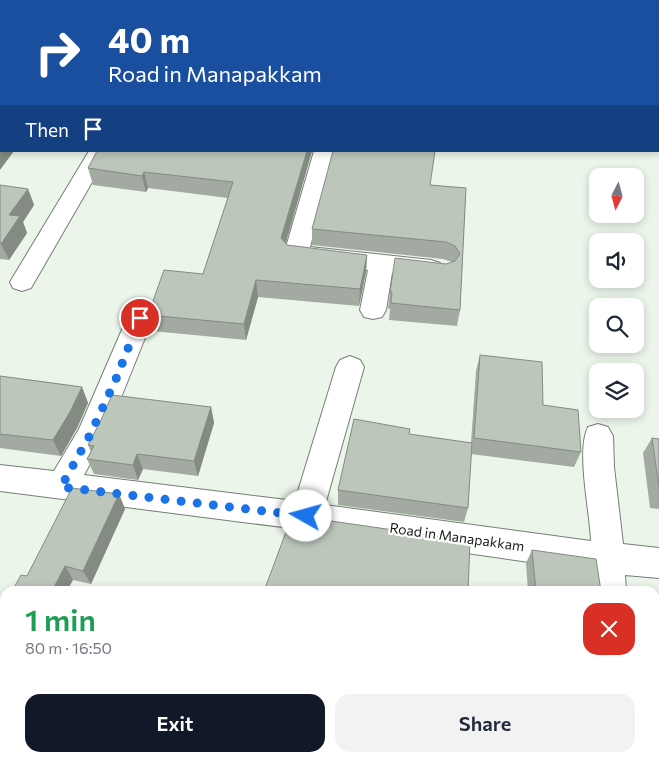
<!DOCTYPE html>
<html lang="en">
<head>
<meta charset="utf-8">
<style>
	:root { --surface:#fff; --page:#f2f2f3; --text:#1f2937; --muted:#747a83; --accent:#111827 }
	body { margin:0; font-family:Commissioner,sans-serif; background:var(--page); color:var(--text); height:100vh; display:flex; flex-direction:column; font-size:19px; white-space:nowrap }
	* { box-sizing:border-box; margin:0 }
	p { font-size:16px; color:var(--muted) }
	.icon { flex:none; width:28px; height:28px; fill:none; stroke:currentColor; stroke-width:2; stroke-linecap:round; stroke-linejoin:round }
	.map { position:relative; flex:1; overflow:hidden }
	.sheet { position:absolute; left:0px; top:586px; width:660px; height:176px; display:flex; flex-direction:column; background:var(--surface); border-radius:15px 15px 0 0; box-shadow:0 2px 8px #0003 }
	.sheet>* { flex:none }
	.hud { position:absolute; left:0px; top:0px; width:660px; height:152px; box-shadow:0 2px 8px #0003; background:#1a4fa0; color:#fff; overflow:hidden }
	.needle { width:32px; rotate:186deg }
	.tools { position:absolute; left:589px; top:168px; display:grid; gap:10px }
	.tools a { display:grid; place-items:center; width:55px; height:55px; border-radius:10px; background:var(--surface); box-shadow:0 2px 8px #0003; font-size:25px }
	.pin { position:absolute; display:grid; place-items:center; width:42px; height:42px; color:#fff; margin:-21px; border:2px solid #fff; border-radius:50%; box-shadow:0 1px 5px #0007 }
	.me { position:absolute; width:55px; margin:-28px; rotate:277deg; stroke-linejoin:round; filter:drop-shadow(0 0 4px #0008) }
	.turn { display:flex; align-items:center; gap:18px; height:105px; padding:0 25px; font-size:22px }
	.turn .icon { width:65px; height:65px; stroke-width:2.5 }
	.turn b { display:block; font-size:35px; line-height:42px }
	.then { display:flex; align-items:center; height:48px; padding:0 25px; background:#0003; gap:10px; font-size:19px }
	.round { display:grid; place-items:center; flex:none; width:52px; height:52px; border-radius:15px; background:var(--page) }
	.headline { display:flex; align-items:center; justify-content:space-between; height:85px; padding:0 25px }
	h1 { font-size:30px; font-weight:600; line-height:38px; color:#1e9e55 }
	.action { display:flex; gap:10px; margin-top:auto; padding:10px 25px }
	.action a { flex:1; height:58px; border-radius:15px; background:var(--accent); color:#fff; font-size:20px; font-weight:600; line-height:58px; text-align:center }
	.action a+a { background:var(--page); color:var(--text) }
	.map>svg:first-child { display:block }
</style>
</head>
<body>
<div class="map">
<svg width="659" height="762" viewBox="0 0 659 762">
	<rect width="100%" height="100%" fill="#ebf5ea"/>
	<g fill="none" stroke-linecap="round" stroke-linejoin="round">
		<!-- stream -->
		<path fill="#81b57d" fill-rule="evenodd" d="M 495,0 L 502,0 L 502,1 L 495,1 Z"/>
		<!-- street casing -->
		<g stroke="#757e74" stroke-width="2">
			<path id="street" d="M 89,151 L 110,151 L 31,288 L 22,291 L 13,288 L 10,282 Z
				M 314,151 L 335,151 L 310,247 L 431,260 L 440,263 L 443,269 L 440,275 L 431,278 L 392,273 L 386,310 L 382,317 L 373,319 L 364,317 L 360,310 L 368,270 L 296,262 L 288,260 L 284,254 Z
				M 140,309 L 149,311 L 153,318 L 106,435 L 84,475 L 295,501 L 336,367 L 340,360 L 350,356 L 360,360 L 364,367 L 325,505 L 591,541 C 590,512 576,451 588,427 L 598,424 L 608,427 L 613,436 L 614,467 L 623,544 L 659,548 L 659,578 L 625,575 L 626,591 L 592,591 L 592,571 L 306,530 L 0,491 L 0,465 L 54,471 L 79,429 L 127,318 L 131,311 Z
				M 325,758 L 366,758 L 364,762 L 323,762 Z"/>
		</g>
		<!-- street -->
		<use href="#street" fill="#fff" fill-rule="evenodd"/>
	</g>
	<!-- wall -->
	<path fill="#a2aaa1" d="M 312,151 L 286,244 L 287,245 L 367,255 L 366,272 L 359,306 L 258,297 L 246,340 L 152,331 L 148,315 L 203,274 L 228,198 L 148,188 L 146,192 L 93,185 L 88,168 Z
		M 0,185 L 28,189 L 34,205 L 23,222 L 27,233 L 9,260 L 0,259 Z
		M 431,185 L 466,188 L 460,310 L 457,326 L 389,320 L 390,309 L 388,308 L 390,292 L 446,264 L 452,262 L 443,259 L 312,245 L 312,229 Z
		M 480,355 L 543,405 L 581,452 L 574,467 L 471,454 L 468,508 L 464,522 L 338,505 L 338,490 L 409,434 L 471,443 L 476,371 Z
		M 0,376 L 82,387 L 88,403 L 77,428 L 61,456 L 0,448 Z
		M 211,407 L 214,423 L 198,476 L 143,469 L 138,480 L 94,474 L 87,459 L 91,452 L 88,445 Z
		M 652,438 L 659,439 L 659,509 L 650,508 L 643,453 Z
		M 119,494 L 125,509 L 91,584 L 73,580 L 27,576 Z
		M 532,550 L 601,591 L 528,591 L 526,563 Z
		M 5,606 L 5,690 L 0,689 L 0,615 Z
		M 195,758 L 274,758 L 272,762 L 198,762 Z
		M 517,758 L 611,758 L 638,762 L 517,762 Z"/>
	<!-- shaded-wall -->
	<path fill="#848b83" d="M 1,143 L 1,151 L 14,151 L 0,170 L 0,145 Z
		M 307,151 L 312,151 L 282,255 L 281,238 Z
		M 144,172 L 148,188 L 146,192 L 142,176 Z
		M 28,189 L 34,205 L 23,222 L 27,233 L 9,260 L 1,244 L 9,215 Z
		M 367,255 L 366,272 L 359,306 L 360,289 Z
		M 256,280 L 258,297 L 246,340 L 244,324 Z
		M 82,387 L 88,403 L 77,428 L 61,456 L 53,440 Z
		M 211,407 L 214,423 L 198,476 L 194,461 Z
		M 137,454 L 143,469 L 138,480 L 133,465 Z
		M 119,494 L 125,509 L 91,584 L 83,571 Z
		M 65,566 L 73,580 L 67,591 L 52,591 Z
		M 269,758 L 274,758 L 272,762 L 267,762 Z"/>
	<!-- building -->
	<path fill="#bcc6bb" stroke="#848b83" d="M 0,0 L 392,0 L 406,1 L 1,1 L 1,143 L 0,145 Z
		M 97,151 L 307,151 L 281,238 L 287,245 L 367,255 L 360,289 L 256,280 L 244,324 L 148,315 L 164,270 L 203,274 L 233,182 L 144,172 L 142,176 L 88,168 Z
		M 333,151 L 435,151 L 430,185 L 466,188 L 460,310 L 391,303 L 392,292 L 390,292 L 395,258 L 446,264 L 455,261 L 460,254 L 455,246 L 446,242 L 312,229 Z
		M 0,185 L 28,189 L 9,215 L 20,216 L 1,244 L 0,243 Z
		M 480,355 L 542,362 L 543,405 L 578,410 L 581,452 L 474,438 Z
		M 0,376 L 82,387 L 70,412 L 53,440 L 0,434 Z
		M 112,395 L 211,407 L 194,461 L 137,454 L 133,465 L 87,459 L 94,446 L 88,445 L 101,420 Z
		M 354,419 L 410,429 L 409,434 L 472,443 L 468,508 L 338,490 Z
		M 652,438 L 659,439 L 659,487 Z
		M 72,488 L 119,494 L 83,571 L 65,566 L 52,591 L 12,591 L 21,575 L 27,576 Z
		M 292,516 L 330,525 L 331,521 L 470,541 L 468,591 L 264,591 Z
		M 532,550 L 596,559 L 601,591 L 536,591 Z
		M 5,606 L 5,683 L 0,681 L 0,615 Z
		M 203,758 L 269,758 L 267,762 L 215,762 Z
		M 524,758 L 611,758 L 638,761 L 638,762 L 524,762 Z
		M 138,759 L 150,762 L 137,762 Z"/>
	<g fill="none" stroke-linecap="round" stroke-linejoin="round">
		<!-- route -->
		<path stroke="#1a73e8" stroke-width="9" stroke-dasharray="0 16.2" d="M 140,318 L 116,379 L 90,435 L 61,487 L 306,516"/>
	</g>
	<g text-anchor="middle" stroke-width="4.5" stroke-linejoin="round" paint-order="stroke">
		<!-- street labels -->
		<g font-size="14" fill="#191c18" stroke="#fff">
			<text transform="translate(457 537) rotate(8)" y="5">Road in Manapakkam</text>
		</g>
	</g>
</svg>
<div class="tools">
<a><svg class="needle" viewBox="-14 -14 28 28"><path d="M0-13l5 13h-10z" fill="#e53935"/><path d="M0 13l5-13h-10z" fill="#747a83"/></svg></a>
<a><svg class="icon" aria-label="sound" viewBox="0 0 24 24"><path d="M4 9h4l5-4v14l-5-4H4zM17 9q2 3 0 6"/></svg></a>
<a><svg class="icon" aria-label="search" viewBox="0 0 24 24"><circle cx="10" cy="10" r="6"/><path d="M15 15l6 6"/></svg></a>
<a><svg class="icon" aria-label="layers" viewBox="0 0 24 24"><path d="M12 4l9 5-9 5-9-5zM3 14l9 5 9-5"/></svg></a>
</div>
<div class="pin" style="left:140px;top:318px;background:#d93025"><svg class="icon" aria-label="arrive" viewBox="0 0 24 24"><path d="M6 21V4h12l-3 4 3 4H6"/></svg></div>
<svg class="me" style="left:306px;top:516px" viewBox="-20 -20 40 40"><circle r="19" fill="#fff"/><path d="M0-13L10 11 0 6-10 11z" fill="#1a73e8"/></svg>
<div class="hud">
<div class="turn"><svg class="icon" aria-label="right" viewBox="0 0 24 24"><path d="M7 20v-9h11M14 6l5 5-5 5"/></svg><div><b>40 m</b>Road in Manapakkam</div></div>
<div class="then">Then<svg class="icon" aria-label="arrive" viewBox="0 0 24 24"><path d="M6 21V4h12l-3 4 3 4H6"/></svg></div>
</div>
<section class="sheet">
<div class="headline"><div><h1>1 min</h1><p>80 m · 16:50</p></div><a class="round" style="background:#d93025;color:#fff"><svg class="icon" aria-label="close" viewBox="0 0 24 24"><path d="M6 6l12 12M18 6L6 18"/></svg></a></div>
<div class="action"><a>Exit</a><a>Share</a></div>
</section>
</div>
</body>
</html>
